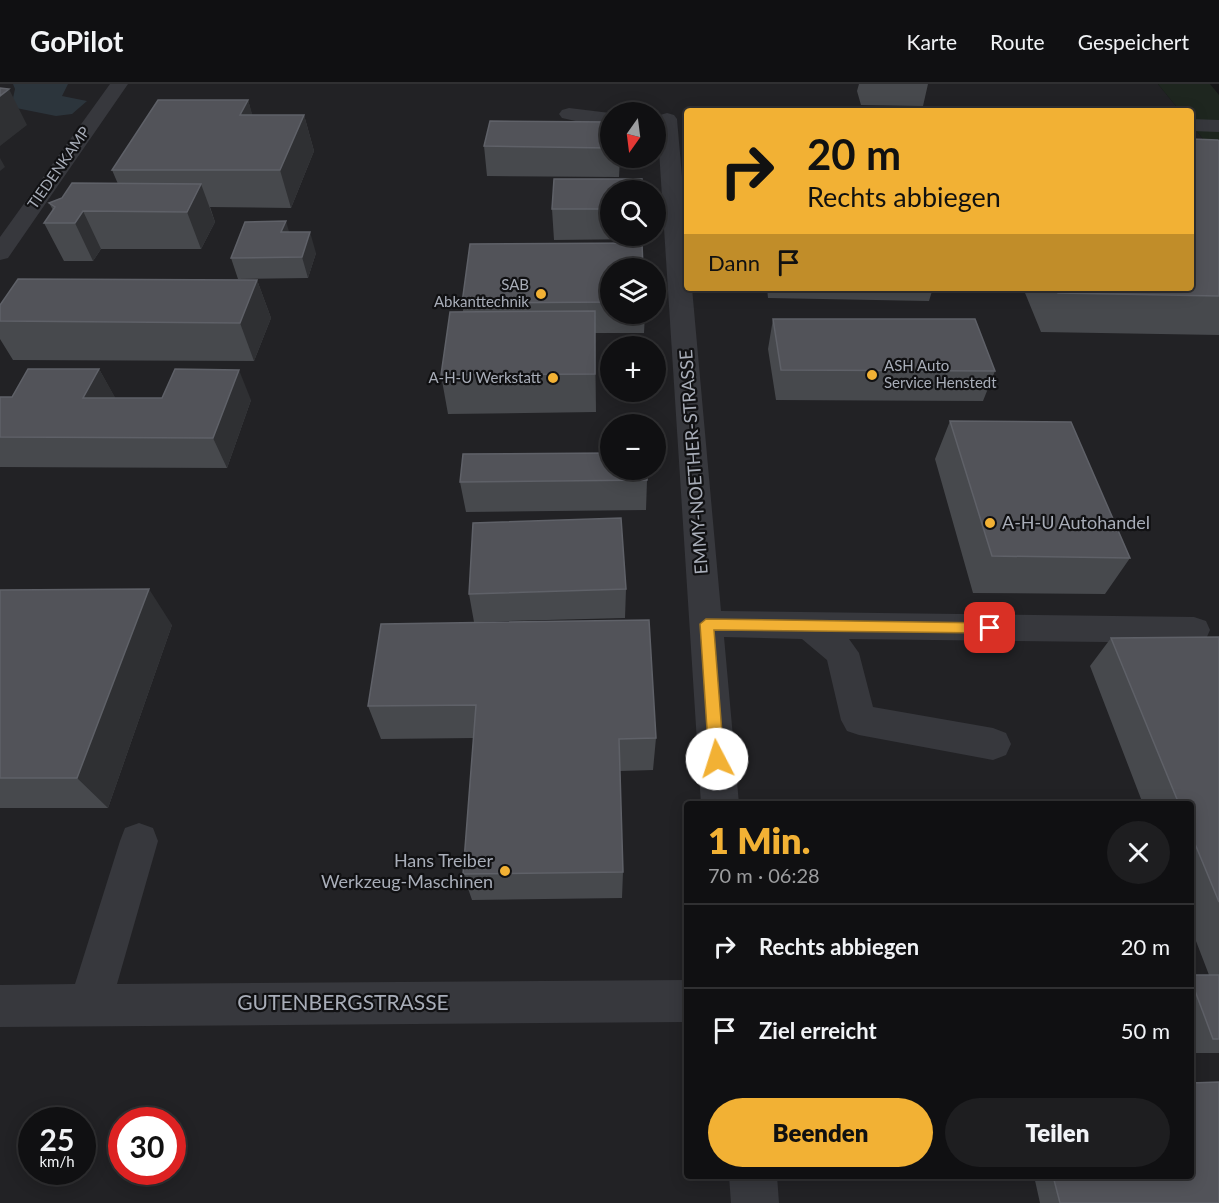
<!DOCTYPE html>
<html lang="de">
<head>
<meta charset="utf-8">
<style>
	:root { --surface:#101012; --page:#1e1e20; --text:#f1f3f6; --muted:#9c9d9f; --line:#303032; --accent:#f2b134 }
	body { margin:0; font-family:Lato,sans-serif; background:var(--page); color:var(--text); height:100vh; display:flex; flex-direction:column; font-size:22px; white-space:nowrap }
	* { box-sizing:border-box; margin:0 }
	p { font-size:20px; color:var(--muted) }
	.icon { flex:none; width:33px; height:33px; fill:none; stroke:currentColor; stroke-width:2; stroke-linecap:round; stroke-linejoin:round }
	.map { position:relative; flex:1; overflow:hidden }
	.side { position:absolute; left:684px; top:717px; width:510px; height:378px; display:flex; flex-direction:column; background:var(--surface); border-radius:6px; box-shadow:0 3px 15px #0003,0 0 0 2px var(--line) }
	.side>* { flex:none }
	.banner { position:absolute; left:684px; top:24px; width:510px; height:183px; border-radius:6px; box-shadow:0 3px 15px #0003,0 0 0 2px var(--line); background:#f2b134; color:#111; overflow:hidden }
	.needle { width:39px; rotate:194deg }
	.tools { position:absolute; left:600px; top:18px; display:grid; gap:12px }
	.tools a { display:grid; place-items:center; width:66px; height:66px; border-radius:50%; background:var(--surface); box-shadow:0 3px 15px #0003,0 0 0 2px var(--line); font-size:30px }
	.speed { position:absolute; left:18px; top:1023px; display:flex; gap:12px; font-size:30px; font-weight:700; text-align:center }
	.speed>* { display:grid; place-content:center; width:78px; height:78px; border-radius:50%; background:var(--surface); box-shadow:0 3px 15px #0003,0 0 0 2px var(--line); line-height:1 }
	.speed small { font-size:15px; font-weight:400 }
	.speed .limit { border:9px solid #d22; background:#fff; color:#111 }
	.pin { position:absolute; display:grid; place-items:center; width:51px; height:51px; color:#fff; margin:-26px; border-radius:12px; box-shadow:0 3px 9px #0006 }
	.me { position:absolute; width:66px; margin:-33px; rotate:355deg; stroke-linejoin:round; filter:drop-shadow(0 0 4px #0008) }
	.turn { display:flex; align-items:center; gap:21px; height:126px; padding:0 24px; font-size:27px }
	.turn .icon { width:78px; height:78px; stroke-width:2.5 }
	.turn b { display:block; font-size:42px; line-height:51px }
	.then { display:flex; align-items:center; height:57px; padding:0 24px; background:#0003; gap:12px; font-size:22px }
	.round { display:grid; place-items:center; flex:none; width:63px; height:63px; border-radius:32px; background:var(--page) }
	.overview { display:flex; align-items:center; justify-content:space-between; height:102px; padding:0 24px }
	h1 { font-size:36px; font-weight:800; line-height:45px; color:var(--accent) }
	.button { display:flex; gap:12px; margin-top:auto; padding:12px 24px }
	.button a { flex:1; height:69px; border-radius:36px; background:var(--accent); color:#111; font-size:24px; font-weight:800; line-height:69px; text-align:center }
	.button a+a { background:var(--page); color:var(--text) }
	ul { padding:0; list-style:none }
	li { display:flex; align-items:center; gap:18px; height:84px; padding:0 24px; border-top:2px solid var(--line) }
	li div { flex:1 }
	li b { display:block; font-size:22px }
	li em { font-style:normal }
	header { display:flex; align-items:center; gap:36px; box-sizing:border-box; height:84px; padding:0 30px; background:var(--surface); border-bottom:2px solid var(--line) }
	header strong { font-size:28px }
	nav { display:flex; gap:33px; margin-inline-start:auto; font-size:21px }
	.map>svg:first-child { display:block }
</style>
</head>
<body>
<header>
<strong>GoPilot</strong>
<nav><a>Karte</a><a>Route</a><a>Gespeichert</a></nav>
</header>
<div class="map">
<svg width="1219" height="1119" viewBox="0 0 1219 1119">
	<rect width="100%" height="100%" fill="#161618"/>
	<!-- built -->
	<path fill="#222225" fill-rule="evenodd" d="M 0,0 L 1158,0 L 1180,27 L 687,27 L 687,204 L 1191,204 L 1191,40 L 1219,75 L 1219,1119 L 0,1119 ZM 610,28 L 656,28 L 656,74 L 610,74 ZM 610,106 L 656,106 L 656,152 L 610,152 ZM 610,184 L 656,184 L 656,230 L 610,230 ZM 610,262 L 656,262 L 656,308 L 610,308 ZM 610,340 L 656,340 L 656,386 L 610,386 ZM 687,720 L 1191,720 L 1191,1092 L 687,1092 ZM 32,1036 L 82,1036 L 82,1088 L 32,1088 ZM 122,1036 L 172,1036 L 172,1088 L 122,1088 Z"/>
	<!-- green -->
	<path fill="#1e261f" d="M 1158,0 L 1210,0 L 1219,11 L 1219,75 L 1191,40 L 1191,27 L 1180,27 Z"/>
	<!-- water -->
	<path fill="#2c353c" d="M 13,0 L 68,0 L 62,12 L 87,17 L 72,30 L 56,32 L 11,23 L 15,5 Z"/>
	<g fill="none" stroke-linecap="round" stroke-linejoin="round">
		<!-- minor -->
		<path fill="#37383d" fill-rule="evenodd" d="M 110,0 L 128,0 L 8,174 L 0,176 L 0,153 Z
			M 569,24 L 610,29 L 610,41 L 589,40 L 562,34 L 559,30 L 562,26 Z
			M 667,29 L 674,31 L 677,35 L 687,150 L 687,204 L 692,204 L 721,527 L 1194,533 L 1206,537 L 1210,546 L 1206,555 L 1194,559 L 849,555 L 859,569 L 873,623 L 993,644 L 1006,649 L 1011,660 L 1006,671 L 993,676 L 859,651 L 847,647 L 841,636 L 827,576 L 802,555 L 724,553 L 739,720 L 701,720 L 657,35 L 660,31 Z
			M 1191,35 L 1219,36 L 1219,48 L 1191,47 Z
			M 139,739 L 153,744 L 158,757 L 117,900 L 687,896 L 687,938 L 0,943 L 0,901 L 75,900 L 120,757 L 125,744 Z
			M 729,1092 L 777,1092 L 779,1119 L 731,1119 Z"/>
	</g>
	<!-- wall -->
	<path fill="#47494d" d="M 859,0 L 928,0 L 923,22 L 861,21 L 857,7 Z
		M 248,16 L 252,31 L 304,31 L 314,67 L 291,124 L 210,123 L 215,138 L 201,165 L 101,165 L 93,177 L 64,177 L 44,139 L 53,126 L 49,119 L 118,100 L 112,86 Z
		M 610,38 L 610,74 L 620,74 L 619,93 L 487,92 L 484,62 Z
		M 1219,57 L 1219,251 L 1041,248 L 1023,204 L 1191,204 Z
		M 610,106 L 610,152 L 642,152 L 642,155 L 554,156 L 552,125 Z
		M 316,169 L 308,194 L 238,195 L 231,174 Z
		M 610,184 L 610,230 L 645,230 L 644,249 L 595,249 L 596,328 L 448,330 L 441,291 L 463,227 L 462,219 Z
		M 257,196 L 271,234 L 254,277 L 13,276 L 0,255 L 0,221 Z
		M 767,204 L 933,204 L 929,217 L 768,214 Z
		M 773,235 L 995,287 L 983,317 L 776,316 L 768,265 Z
		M 99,285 L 115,314 L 251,316 L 227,384 L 0,383 L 0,313 L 12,313 Z
		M 950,337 L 1130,474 L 1105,510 L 973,509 L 935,375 Z
		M 647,396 L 646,426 L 466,428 L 460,398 Z
		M 626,505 L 625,534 L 474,538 L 469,510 Z
		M 0,506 L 172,541 L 108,724 L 0,724 Z
		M 381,540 L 656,654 L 653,686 L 620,687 L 623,788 L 622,814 L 472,816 L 463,790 L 474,654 L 381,655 L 368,622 Z
		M 1219,553 L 1219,969 L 1191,969 L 1191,891 L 1209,891 L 1191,844 L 1191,720 L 1143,720 L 1090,582 L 1111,554 Z
		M 1034,1092 L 1191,1092 L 1219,1119 L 1040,1119 Z"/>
	<!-- shaded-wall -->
	<path fill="#2f3033" d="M 9,5 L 27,41 L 0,62 L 0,12 Z
		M 248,16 L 259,53 L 240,31 Z
		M 304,31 L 314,67 L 291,124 L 280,86 Z
		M 0,74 L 5,83 L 0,87 Z
		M 201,100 L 215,138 L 201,165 L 187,128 Z
		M 83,127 L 101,165 L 93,177 L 75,139 Z
		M 286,137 L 292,158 L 281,148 Z
		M 310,148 L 316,169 L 308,194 L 302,173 Z
		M 257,196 L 271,234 L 254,277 L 240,239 Z
		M 99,285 L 116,315 L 83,314 Z
		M 239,286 L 251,316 L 227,384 L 213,354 Z
		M 149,505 L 172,541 L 108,724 L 77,694 Z"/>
	<!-- building -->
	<path fill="#525359" stroke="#5f6168" stroke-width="1.5" d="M 0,4 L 9,5 L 0,12 Z
		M 158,16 L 248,16 L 240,31 L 304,31 L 280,86 L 112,86 Z
		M 490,37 L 610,38 L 610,64 L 484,62 Z
		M 1191,55 L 1218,56 L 1219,57 L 1219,212 L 1058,209 L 1056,204 L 1191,204 Z
		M 554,95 L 642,95 L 642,106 L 610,106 L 610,125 L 552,125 Z
		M 72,99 L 201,100 L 187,128 L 83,127 L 75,139 L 44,139 L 55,123 L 49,119 L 62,114 Z
		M 286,137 L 281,148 L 310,148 L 302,173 L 231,174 L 245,138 Z
		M 642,159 L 643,184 L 610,184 L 610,218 L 462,219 L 470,160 Z
		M 18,195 L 257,196 L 240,239 L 0,237 L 0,221 Z
		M 595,227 L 595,290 L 441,291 L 450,228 Z
		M 773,235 L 975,235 L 995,287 L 781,286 Z
		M 28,285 L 99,285 L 83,314 L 162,314 L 175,285 L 239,286 L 213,354 L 0,353 L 0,313 L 12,313 Z
		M 950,337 L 1071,338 L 1130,474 L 992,472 Z
		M 610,369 L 610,386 L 647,386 L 647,396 L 460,398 L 463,370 Z
		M 621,434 L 626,505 L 469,510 L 473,439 Z
		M 149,505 L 77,694 L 0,694 L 0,506 Z
		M 649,536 L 656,654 L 619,655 L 623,788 L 463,790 L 476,621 L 368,622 L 381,540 Z
		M 1219,553 L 1219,818 L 1191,750 L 1191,720 L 1179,720 L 1111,554 Z
		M 1191,891 L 1219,891 L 1219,955 L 1213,955 L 1191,896 Z
		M 1219,998 L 1219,1119 L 1060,1119 L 1053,1092 L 1191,1092 L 1191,999 Z"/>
	<!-- route -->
	<path fill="#f2b134" stroke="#9d7322" stroke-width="1.5" d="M 706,535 L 990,539 L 997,544 L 990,549 L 714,546 L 724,675 L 722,680 L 717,682 L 711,680 L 709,675 L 700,540 Z"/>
	<!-- markers -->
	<g fill="#f2b134" stroke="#111113" stroke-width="2">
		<circle cx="541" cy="210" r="6"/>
		<circle cx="872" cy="291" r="6"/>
		<circle cx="553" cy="294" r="6"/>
		<circle cx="990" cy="439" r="6"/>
		<circle cx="505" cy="787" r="6"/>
	</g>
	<g text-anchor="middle" stroke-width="4.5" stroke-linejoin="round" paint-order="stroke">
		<!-- far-street labels -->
		<g font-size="15" fill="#a8adb8" stroke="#111113">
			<text transform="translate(59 84) rotate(-55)" y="5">TIEDENKAMP</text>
		</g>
		<!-- far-poi labels -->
		<g font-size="15" fill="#a8adb8" stroke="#111113" text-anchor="end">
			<text x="529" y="206">SAB<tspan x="529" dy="17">Abkanttechnik</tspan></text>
			<text x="884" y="287" text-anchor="start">ASH Auto<tspan x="884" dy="17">Service Henstedt</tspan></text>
			<text x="541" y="299">A-H-U Werkstatt</text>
		</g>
		<!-- street labels -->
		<g font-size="18" fill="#a8adb8" stroke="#111113">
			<text transform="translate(694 378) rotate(-94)" y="6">EMMY-NOETHER-STRASSE</text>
		</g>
		<!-- poi labels -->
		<g font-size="18" fill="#a8adb8" stroke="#111113" text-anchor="start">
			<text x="1002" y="445">A-H-U Autohandel</text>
			<text x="493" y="783" text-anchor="end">Hans Treiber<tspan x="493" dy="21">Werkzeug-Maschinen</tspan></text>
		</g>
		<!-- near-street labels -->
		<g font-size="21" fill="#a8adb8" stroke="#111113">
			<text x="343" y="926">GUTENBERGSTRASSE</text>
		</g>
	</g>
</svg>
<div class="tools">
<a><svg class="needle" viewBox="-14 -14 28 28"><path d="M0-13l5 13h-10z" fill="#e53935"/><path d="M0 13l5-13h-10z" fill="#9c9d9f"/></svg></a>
<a><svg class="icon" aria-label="search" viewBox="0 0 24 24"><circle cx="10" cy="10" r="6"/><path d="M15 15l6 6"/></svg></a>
<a><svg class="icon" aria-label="layers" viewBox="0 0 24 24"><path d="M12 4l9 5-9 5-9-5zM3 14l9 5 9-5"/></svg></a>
<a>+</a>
<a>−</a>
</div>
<div class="speed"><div>25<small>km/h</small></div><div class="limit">30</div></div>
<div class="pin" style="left:990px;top:544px;background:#d93025"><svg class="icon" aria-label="arrive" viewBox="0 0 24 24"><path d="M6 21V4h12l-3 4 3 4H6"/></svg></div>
<svg class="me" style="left:717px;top:675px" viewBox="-20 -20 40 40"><circle r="19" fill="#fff"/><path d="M0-13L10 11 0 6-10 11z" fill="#f2b134"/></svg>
<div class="banner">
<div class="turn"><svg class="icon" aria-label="right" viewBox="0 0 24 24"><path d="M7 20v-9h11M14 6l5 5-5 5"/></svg><div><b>20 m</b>Rechts abbiegen</div></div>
<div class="then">Dann<svg class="icon" aria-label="arrive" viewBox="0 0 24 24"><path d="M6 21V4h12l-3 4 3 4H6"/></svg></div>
</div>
<section class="side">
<div class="overview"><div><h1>1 Min.</h1><p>70 m · 06:28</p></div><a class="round"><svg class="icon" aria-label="close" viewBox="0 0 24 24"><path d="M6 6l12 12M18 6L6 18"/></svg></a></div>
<ul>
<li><svg class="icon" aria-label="right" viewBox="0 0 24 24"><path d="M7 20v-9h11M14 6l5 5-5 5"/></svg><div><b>Rechts abbiegen</b></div><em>20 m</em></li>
<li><svg class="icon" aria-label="arrive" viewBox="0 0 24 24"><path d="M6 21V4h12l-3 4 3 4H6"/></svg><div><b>Ziel erreicht</b></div><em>50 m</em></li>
</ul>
<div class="button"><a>Beenden</a><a>Teilen</a></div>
</section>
</div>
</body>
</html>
